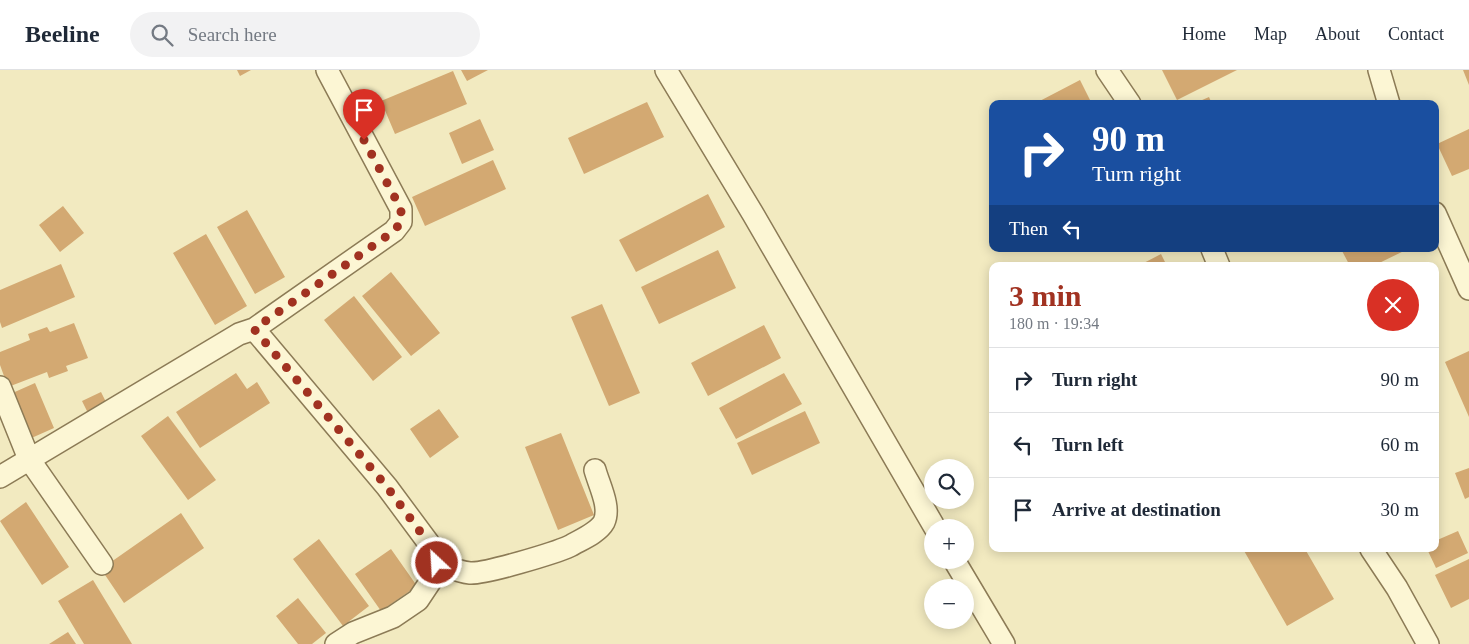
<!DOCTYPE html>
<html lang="en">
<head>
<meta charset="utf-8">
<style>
	:root { --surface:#fff; --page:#f2f2f3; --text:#1f2937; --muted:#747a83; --line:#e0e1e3; --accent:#a13221 }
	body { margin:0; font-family:Georgia,serif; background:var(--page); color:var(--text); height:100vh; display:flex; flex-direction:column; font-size:19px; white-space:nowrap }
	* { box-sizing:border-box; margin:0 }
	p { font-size:16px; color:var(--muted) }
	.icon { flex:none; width:28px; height:28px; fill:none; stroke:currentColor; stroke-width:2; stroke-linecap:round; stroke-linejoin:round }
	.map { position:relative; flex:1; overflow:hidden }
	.sheet { position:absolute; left:989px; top:192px; width:450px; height:290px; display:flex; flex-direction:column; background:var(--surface); border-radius:10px; box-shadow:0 2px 12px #0003 }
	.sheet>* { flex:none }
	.banner { position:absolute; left:989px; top:30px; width:450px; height:152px; border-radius:10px; box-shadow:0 2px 12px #0003; background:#1a4fa0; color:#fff; overflow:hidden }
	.controls { position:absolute; left:924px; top:389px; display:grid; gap:10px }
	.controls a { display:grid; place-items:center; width:50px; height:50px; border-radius:50%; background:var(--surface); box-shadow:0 2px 12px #0003; font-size:25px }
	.pin { position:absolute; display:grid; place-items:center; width:42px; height:42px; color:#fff; margin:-51px -21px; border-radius:50% 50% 50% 0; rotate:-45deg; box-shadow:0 0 5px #0007 }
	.pin .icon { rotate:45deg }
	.me { position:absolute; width:55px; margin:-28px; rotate:335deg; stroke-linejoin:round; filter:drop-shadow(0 0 4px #0008) }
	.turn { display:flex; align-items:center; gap:18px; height:105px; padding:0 20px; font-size:22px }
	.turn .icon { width:65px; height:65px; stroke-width:2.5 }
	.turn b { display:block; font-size:35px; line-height:42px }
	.then { display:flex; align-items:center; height:48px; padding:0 20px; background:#0003; gap:10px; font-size:19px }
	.round { display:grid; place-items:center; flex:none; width:52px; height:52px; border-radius:26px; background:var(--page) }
	.headline { display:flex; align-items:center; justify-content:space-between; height:85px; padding:0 20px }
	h1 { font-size:30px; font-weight:700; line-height:38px; color:var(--accent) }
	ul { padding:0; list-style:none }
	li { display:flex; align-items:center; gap:15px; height:65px; padding:0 20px; border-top:1px solid var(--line) }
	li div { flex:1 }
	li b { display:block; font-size:19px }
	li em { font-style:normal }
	header { display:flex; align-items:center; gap:30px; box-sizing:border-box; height:70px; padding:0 25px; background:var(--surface); border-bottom:1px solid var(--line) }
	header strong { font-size:24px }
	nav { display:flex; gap:28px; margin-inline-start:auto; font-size:18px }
	.search { width:350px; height:45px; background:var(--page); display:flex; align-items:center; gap:12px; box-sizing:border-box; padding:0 18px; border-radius:28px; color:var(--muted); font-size:19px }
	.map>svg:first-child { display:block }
</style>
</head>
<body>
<header>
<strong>Beeline</strong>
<div class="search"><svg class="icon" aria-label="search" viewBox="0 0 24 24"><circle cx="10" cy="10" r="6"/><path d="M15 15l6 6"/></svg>Search here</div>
<nav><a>Home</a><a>Map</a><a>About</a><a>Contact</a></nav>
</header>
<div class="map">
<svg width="1469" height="574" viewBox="0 0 1469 574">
	<rect width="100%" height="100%" fill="#f2eac0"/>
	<!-- building -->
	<path fill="#d3a972" d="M 237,0 L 251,0 L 240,6 Z
		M 461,0 L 488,0 L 467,11 Z
		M 1162,0 L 1237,0 L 1177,30 Z
		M 1463,0 L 1469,0 L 1469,15 Z
		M 453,1 L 467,34 L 395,64 L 381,31 Z
		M 1080,10 L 1092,34 L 1034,34 Z
		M 1209,27 L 1212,34 L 1193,34 Z
		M 647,32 L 664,67 L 584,104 L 568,68 Z
		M 480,49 L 494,80 L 462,94 L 449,63 Z
		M 1469,59 L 1469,99 L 1452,106 L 1437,74 Z
		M 493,90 L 506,119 L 425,156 L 412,127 Z
		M 708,124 L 725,157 L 636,202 L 619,170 Z
		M 63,136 L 84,163 L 60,182 L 39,155 Z
		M 247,140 L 285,207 L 255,224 L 217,157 Z
		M 206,164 L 247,236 L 215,255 L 173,183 Z
		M 1341,179 L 1408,179 L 1373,196 L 1350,196 Z
		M 718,180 L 736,218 L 659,254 L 641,217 Z
		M 1161,184 L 1167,196 L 1138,196 Z
		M 61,194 L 75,227 L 2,258 L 0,252 L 0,220 Z
		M 391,202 L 440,263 L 411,286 L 362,226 Z
		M 354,226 L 402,287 L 373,311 L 324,250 Z
		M 602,234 L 640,323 L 609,336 L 571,247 Z
		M 74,253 L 88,288 L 66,296 L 68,301 L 49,308 L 47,302 L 8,317 L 0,295 L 0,282 L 30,270 L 28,264 L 47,257 L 50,262 Z
		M 764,255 L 781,288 L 708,326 L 691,293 Z
		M 1469,281 L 1469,347 L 1445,292 Z
		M 236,303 L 247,319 L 257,312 L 270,333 L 200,378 L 176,342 Z
		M 784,303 L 802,334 L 736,369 L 719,338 Z
		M 35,313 L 54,358 L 27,370 L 8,325 Z
		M 101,322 L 108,336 L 89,345 L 82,331 Z
		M 439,339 L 459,367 L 430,388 L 410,359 Z
		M 805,341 L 820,373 L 752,405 L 737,373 Z
		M 168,346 L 216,410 L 188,430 L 141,366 Z
		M 561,363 L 594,445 L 558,460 L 525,377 Z
		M 1469,398 L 1469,427 L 1465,429 L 1455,403 Z
		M 26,432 L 69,497 L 42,515 L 0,451 Z
		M 181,443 L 204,478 L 124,533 L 101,499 Z
		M 1458,461 L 1468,483 L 1436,498 L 1427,479 L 1435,479 L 1435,471 Z
		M 319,469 L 369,536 L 343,556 L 293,489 Z
		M 391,479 L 417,516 L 381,541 L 355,504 Z
		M 1243,479 L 1305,479 L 1334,529 L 1287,556 Z
		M 1469,489 L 1469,529 L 1451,538 L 1435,505 Z
		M 93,510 L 132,574 L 84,574 L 58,531 Z
		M 298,528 L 326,563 L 312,574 L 298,574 L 276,546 Z
		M 68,562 L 76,574 L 49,574 Z"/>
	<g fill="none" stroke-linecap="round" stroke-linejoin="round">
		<!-- street casing -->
		<g stroke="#8c7b56" stroke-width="24">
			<path id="street" d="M 666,0 L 753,144 L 935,458
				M 1107,0 L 1130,34
				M 1379,0 L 1389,34
				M 1435,143 L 1469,219
				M 1212,179 L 1219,196
				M 254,259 L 387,417 L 433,479 L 437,493 L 432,509 L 418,530 L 393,547 L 353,563 L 336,574
				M 0,317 L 29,389 L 102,494
				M 0,407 L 229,270 L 239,264 L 254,259 L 394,161 L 401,152 L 401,139 L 327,0
				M 1371,479 L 1397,518 L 1428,574
				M 954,490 L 1004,574
				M 437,493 C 448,497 459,502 470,503 C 485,504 555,483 570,476 C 580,470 598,463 604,452 C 611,437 599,415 595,400"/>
		</g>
		<!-- street -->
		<use href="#street" stroke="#fcf6d4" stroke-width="21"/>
	</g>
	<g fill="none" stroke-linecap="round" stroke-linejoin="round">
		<!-- route -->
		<path stroke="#a13221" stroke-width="9" stroke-dasharray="0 16.2" d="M 364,70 L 401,139 L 401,152 L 394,161 L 254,259 L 387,417 L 433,479 L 437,493"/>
	</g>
</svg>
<div class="controls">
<a><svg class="icon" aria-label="search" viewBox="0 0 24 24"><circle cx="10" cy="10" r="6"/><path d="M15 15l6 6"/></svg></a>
<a>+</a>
<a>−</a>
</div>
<div class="pin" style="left:364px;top:70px;background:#d93025"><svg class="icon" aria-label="arrive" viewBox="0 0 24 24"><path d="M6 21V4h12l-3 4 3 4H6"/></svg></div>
<svg class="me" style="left:437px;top:493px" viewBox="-20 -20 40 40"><circle r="17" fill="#a13221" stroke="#fff" stroke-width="3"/><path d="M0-11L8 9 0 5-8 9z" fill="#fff"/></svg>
<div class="banner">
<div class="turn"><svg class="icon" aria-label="right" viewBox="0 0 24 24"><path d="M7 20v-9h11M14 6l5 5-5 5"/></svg><div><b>90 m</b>Turn right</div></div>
<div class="then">Then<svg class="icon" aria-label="left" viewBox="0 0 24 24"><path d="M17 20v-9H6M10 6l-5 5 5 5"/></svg></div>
</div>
<section class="sheet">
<div class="headline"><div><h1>3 min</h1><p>180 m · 19:34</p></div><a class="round" style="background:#d93025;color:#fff"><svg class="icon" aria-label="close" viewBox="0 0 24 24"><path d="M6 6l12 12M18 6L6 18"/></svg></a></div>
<ul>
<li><svg class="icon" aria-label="right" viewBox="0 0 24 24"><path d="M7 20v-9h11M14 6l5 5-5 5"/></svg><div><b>Turn right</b></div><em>90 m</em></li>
<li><svg class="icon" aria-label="left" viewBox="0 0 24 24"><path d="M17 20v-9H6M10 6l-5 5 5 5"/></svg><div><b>Turn left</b></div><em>60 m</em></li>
<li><svg class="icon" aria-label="arrive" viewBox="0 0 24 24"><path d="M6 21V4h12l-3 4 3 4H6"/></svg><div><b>Arrive at destination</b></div><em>30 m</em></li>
</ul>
</section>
</div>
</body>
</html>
